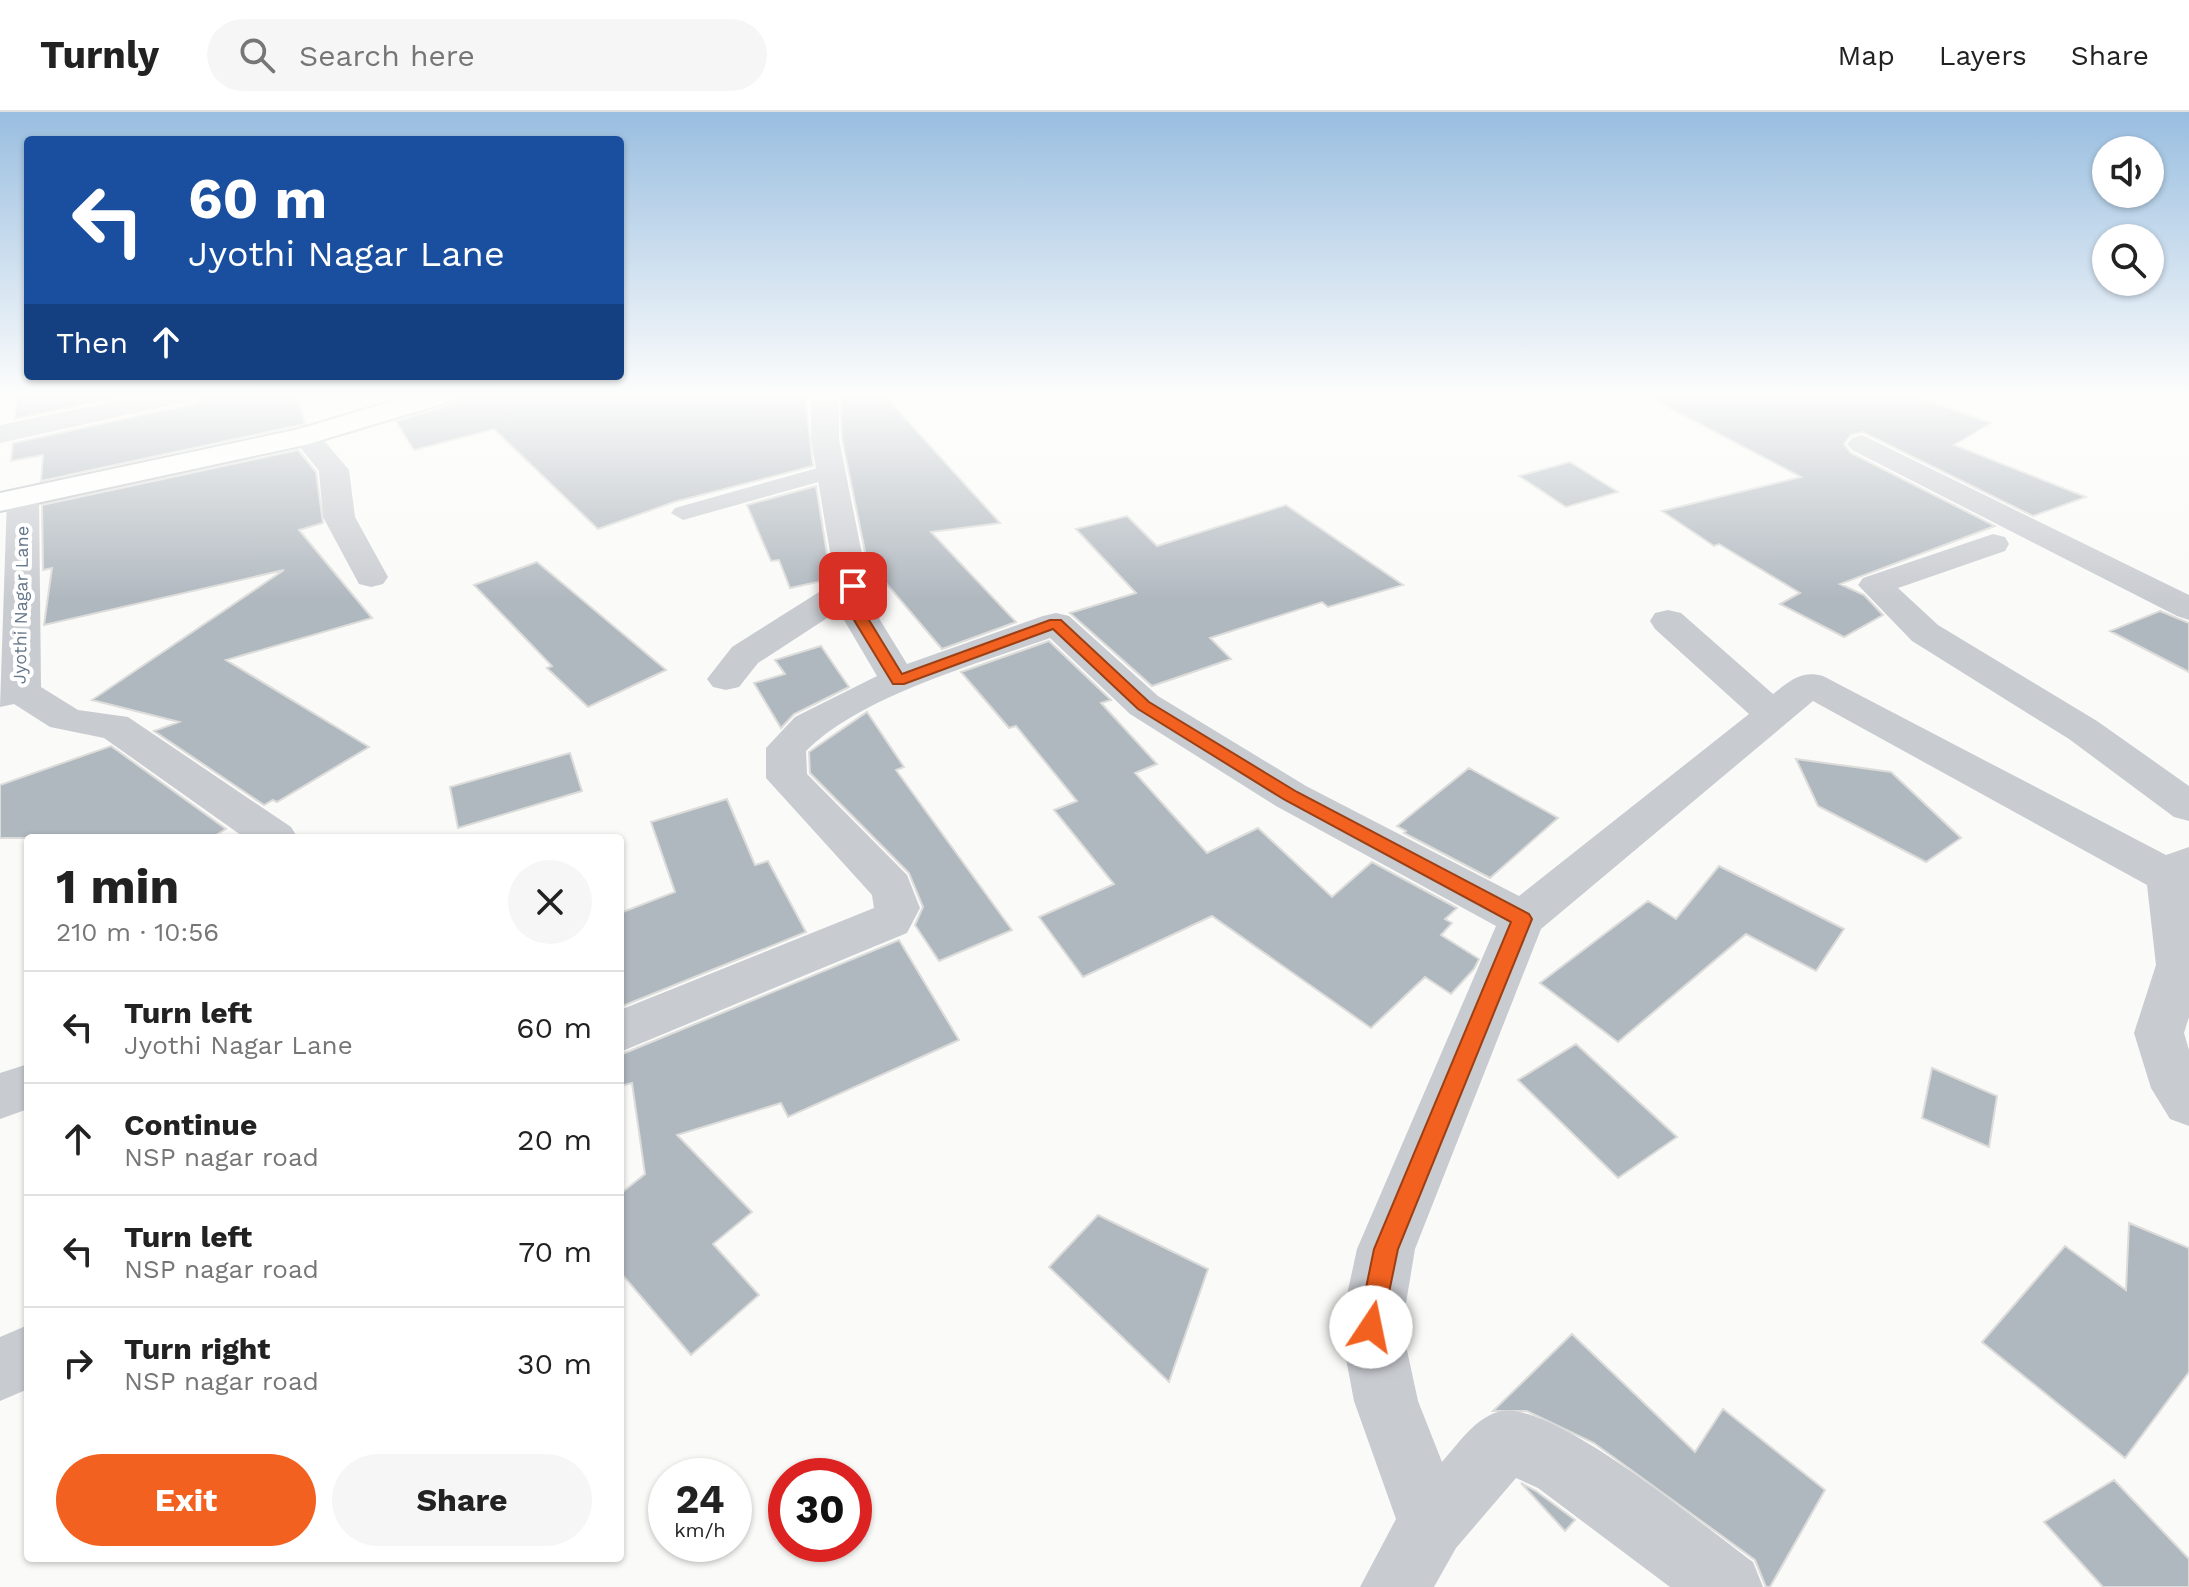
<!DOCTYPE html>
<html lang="en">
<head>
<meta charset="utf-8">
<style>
	:root { --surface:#fff; --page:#f6f6f6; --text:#222; --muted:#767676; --line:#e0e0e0; --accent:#f2611f }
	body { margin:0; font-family:"Work Sans",sans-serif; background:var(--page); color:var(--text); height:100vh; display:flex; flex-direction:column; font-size:30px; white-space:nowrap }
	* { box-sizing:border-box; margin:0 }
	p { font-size:26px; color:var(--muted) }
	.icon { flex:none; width:44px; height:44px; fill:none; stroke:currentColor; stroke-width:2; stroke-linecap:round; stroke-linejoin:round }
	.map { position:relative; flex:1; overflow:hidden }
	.details { position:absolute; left:24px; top:722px; width:600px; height:728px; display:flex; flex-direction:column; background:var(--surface); border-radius:8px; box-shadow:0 2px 6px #0004 }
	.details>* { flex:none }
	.guide { position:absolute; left:24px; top:24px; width:600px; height:244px; border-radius:8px; box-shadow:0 2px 6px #0004; background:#1a4fa0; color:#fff; overflow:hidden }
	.tools { position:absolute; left:2092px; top:24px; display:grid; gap:16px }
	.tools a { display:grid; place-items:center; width:72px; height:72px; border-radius:50%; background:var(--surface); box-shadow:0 2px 6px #0004; font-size:40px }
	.speed { position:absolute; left:648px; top:1346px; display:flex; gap:16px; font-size:40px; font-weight:700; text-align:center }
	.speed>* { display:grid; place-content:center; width:104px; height:104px; border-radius:50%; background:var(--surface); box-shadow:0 2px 6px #0004; line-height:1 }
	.speed small { font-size:20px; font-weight:400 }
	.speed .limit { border:12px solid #d22; background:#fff; color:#111 }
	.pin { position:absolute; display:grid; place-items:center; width:68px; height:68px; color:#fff; margin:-34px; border-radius:16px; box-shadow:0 4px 12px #0006 }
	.me { position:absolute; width:88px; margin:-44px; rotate:11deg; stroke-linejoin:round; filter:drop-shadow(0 0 6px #0008) }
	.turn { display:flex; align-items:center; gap:28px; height:168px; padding:0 32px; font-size:36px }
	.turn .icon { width:104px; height:104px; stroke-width:2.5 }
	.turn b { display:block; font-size:56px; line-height:68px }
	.then { display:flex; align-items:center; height:76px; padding:0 32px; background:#0003; gap:16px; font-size:30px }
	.round { display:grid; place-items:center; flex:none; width:84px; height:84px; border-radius:42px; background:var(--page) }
	.summary { display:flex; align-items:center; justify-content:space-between; height:136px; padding:0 32px }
	h1 { font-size:48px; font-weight:700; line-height:60px }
	.cta { display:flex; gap:16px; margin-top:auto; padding:16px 32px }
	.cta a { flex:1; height:92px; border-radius:48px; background:var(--accent); color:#fff; font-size:32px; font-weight:700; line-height:92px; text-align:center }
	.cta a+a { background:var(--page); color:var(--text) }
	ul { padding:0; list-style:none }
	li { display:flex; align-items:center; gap:24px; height:112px; padding:0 32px; border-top:2px solid var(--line) }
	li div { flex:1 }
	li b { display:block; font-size:30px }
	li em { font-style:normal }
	header { display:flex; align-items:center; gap:48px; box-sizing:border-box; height:112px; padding:0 40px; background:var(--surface); border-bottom:2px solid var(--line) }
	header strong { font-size:38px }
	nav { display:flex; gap:44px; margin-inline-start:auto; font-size:28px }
	.search { width:560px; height:72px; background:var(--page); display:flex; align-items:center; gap:20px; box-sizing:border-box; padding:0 28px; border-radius:44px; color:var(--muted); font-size:30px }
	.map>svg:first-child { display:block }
</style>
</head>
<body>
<header>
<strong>Turnly</strong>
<div class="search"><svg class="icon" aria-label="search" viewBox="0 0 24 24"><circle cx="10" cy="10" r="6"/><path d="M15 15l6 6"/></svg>Search here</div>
<nav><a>Map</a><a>Layers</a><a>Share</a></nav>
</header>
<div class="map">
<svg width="2189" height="1475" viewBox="0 0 2189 1475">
	<rect width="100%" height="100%" fill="#fafaf8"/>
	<!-- building -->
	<path fill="#b0b8bf" stroke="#dcdcda" stroke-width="2" d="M 17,282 L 136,282 L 15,307 Z
		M 203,282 L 297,282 L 305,312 L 41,369 L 43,343 L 11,349 L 13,331 L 197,291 Z
		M 462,282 L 805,282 L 813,354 L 674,390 L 598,417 L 494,317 L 414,338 L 396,309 L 456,291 Z
		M 840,282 L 883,282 L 1000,411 L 931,420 L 1016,510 L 942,537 L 875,458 L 869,459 L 842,327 Z
		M 1643,282 L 1909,282 L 1991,311 L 1954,333 L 2086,385 L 2033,404 L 1863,320 L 1851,323 L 1844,332 L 1851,341 L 1995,414 L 1840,472 L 1864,483 L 1883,503 L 1844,525 L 1780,492 L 1800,481 L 1719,432 L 1714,434 L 1662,399 L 1801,365 Z
		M 298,338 L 316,360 L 323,411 L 299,418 L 372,506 L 226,548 L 369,635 L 277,690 L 273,688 L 264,693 L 154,619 L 179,610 L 92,588 L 284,458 L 44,513 L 52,456 L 43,458 L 42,393 Z
		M 1570,350 L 1618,380 L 1566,395 L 1519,364 Z
		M 816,374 L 831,467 L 790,476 L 779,448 L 771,449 L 747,393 Z
		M 1286,393 L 1403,473 L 1328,495 L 1322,490 L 1210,526 L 1231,547 L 1152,574 L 1070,501 L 1136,481 L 1076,417 L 1127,404 L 1157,434 Z
		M 537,450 L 666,558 L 588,595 L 547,556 L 552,554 L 474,473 Z
		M 2160,499 L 2189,511 L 2189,560 L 2110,519 Z
		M 1049,529 L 1111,588 L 1101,591 L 1157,652 L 1135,661 L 1207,741 L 1258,716 L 1332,785 L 1372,750 L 1457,796 L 1445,807 L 1452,811 L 1441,823 L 1479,847 L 1474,857 L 1451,882 L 1425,865 L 1371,916 L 1212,804 L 1083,865 L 1039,805 L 1114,772 L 1054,698 L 1077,689 L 1016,614 L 1009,616 L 961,560 Z
		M 821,534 L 849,575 L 794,602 L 781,616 L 754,571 L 785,562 L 775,548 Z
		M 867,600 L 904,655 L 896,658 L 1012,818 L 939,849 L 915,813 L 923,795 L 909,761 L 810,661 L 809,640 Z
		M 111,634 L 226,717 L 211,726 L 0,726 L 0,673 Z
		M 570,641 L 582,679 L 458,716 L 450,675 Z
		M 1796,647 L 1891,660 L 1961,726 L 1926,750 L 1818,694 Z
		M 1469,656 L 1558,706 L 1490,766 L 1404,721 L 1406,719 L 1397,714 Z
		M 727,687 L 755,753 L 768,749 L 806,820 L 620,895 L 620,801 L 675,780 L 651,710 Z
		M 1719,754 L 1844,817 L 1816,859 L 1746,822 L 1618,930 L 1540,871 L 1648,789 L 1676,807 Z
		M 899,828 L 959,928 L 788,1005 L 781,991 L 677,1023 L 752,1100 L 713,1132 L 759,1183 L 691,1243 L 620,1160 L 620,1082 L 645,1062 L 632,971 L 620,974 L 620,943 Z
		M 1576,932 L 1677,1025 L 1618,1066 L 1518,968 Z
		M 1932,956 L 1997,984 L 1989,1035 L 1922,1006 Z
		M 1098,1103 L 1208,1157 L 1169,1270 L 1049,1155 Z
		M 2129,1111 L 2189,1136 L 2189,1260 L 2125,1346 L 1982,1230 L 2065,1134 L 2126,1178 Z
		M 1572,1222 L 1695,1340 L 1723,1297 L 1825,1378 L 1770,1475 L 1766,1475 L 1755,1448 L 1594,1331 L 1527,1299 L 1493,1299 Z
		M 2114,1368 L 2189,1447 L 2189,1475 L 2103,1475 L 2044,1410 Z
		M 1521,1371 L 1536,1379 L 1575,1408 L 1565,1419 Z"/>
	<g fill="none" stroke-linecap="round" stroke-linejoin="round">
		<!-- primary casing -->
		<g stroke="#babfc3" stroke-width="4">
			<path id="primary" d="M 417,282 L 459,282 L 455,288 L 305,333 L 0,399 L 0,381 L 299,317 Z"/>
		</g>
		<!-- service -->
		<path fill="#c8cbd0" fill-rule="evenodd" d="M 832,352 L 840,354 L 843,359 L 840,364 L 683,408 L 671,401 L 675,396 Z"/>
		<!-- minor -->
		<path fill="#c8cbd0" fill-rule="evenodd" d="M 149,282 L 200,282 L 196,288 L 186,290 L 0,331 L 0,313 Z
			M 808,282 L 836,282 L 839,286 L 839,327 L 863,447 L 880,508 L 907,552 L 1043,504 L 1056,501 L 1069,504 L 1158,584 L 1306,674 L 1519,784 L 1749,602 L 1655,517 L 1650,509 L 1655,501 L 1668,498 L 1681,501 L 1773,582 C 1790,569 1801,558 1823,564 L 2166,743 L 2189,735 L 2189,905 L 2184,921 L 2189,938 L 2189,1014 L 2170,1007 L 2151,976 L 2134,921 L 2156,853 L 2147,773 L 1813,589 L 1541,817 L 1415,1137 L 1402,1215 L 1418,1289 L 1442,1350 C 1459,1331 1476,1304 1502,1299 C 1555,1290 1706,1416 1753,1450 L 1763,1475 L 1670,1475 L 1538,1376 L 1516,1366 L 1456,1436 L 1434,1475 L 1360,1475 L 1396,1407 L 1354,1289 L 1340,1215 L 1357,1137 L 1496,814 L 1276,694 L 1130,602 L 1050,526 C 975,553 863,583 806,639 L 807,662 L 907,763 L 920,796 L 907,821 L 620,940 L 620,898 L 874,796 L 872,783 L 766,666 L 766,636 L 795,605 L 877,564 L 844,508 L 841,497 L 758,551 L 739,575 L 726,578 L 713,575 L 707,567 L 732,535 L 835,470 L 811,327 L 811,288 Z
			M 305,315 L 315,318 L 349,358 L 355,405 L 388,465 L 383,472 L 371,475 L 359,472 L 323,405 L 319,359 L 291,324 L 295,318 Z
			M 1862,323 L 2189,483 L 2189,508 L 2177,504 L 1852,338 L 1847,332 L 1852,326 Z
			M 23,377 L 34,379 L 39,386 L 41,575 L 78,598 L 128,605 L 291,715 L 298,726 L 245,726 L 104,626 L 50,615 L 14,592 L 0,595 L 7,386 L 12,379 Z
			M 1993,422 L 2005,425 L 2009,432 L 2005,439 L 1898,476 L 1938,513 L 2097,609 L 2189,674 L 2189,709 L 2174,705 L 2069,627 L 1912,529 L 1858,473 L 1863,466 Z
			M 28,952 L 28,997 L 0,1007 L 0,961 Z
			M 28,1213 L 28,1277 L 0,1289 L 0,1225 Z"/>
		<!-- primary -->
		<use href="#primary" fill="#fff" fill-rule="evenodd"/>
	</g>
	<!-- sky -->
	<linearGradient id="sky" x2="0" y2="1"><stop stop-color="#99bee0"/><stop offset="0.58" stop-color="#fdfdfc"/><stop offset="1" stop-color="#fdfdfc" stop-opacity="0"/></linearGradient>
	<rect width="2189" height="488" fill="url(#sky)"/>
	<!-- route -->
	<path fill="#f2611f" stroke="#9d3f14" stroke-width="2" d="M 853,470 L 861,474 L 869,508 L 902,562 L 1050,508 L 1061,508 L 1149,590 L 1297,680 L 1529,802 L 1532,807 L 1398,1137 L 1380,1224 L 1371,1228 L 1362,1224 L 1358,1215 L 1374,1137 L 1511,810 L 1285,688 L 1138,597 L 1053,517 L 904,572 L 893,572 L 854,508 L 846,474 Z"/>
	<g text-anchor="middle" stroke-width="8" stroke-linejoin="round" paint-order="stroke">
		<!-- far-street labels -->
		<g font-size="18" fill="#66788b" stroke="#fff">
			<text transform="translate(21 493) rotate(-89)" y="6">Jyothi Nagar Lane</text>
		</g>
	</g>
</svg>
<div class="tools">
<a><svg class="icon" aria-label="sound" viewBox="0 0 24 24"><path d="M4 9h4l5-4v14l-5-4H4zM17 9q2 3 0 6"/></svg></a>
<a><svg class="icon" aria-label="search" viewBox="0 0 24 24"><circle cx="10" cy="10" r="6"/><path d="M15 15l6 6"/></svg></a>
</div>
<div class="speed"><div>24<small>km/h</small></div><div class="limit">30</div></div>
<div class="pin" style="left:853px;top:474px;background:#d93025"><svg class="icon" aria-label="arrive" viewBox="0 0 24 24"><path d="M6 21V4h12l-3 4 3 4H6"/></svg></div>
<svg class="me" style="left:1371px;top:1215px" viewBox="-20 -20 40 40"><circle r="19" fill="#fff"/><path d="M0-13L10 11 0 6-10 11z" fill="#f2611f"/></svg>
<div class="guide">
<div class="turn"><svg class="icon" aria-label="left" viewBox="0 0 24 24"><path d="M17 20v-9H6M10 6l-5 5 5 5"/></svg><div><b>60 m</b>Jyothi Nagar Lane</div></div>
<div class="then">Then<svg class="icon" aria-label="ahead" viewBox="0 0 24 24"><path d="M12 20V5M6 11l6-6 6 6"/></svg></div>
</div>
<section class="details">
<div class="summary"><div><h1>1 min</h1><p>210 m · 10:56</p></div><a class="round"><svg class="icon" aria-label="close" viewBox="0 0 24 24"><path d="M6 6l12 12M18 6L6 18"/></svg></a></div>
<ul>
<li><svg class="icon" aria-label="left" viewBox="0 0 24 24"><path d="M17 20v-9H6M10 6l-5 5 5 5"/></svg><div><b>Turn left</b><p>Jyothi Nagar Lane</p></div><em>60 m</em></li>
<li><svg class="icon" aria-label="ahead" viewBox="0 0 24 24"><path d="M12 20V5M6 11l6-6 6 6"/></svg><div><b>Continue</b><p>NSP nagar road</p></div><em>20 m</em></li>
<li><svg class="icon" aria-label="left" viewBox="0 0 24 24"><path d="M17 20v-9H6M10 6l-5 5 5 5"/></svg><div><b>Turn left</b><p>NSP nagar road</p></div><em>70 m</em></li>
<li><svg class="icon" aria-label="right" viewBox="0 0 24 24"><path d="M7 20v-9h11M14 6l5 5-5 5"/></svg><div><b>Turn right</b><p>NSP nagar road</p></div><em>30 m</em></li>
</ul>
<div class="cta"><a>Exit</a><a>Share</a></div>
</section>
</div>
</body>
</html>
